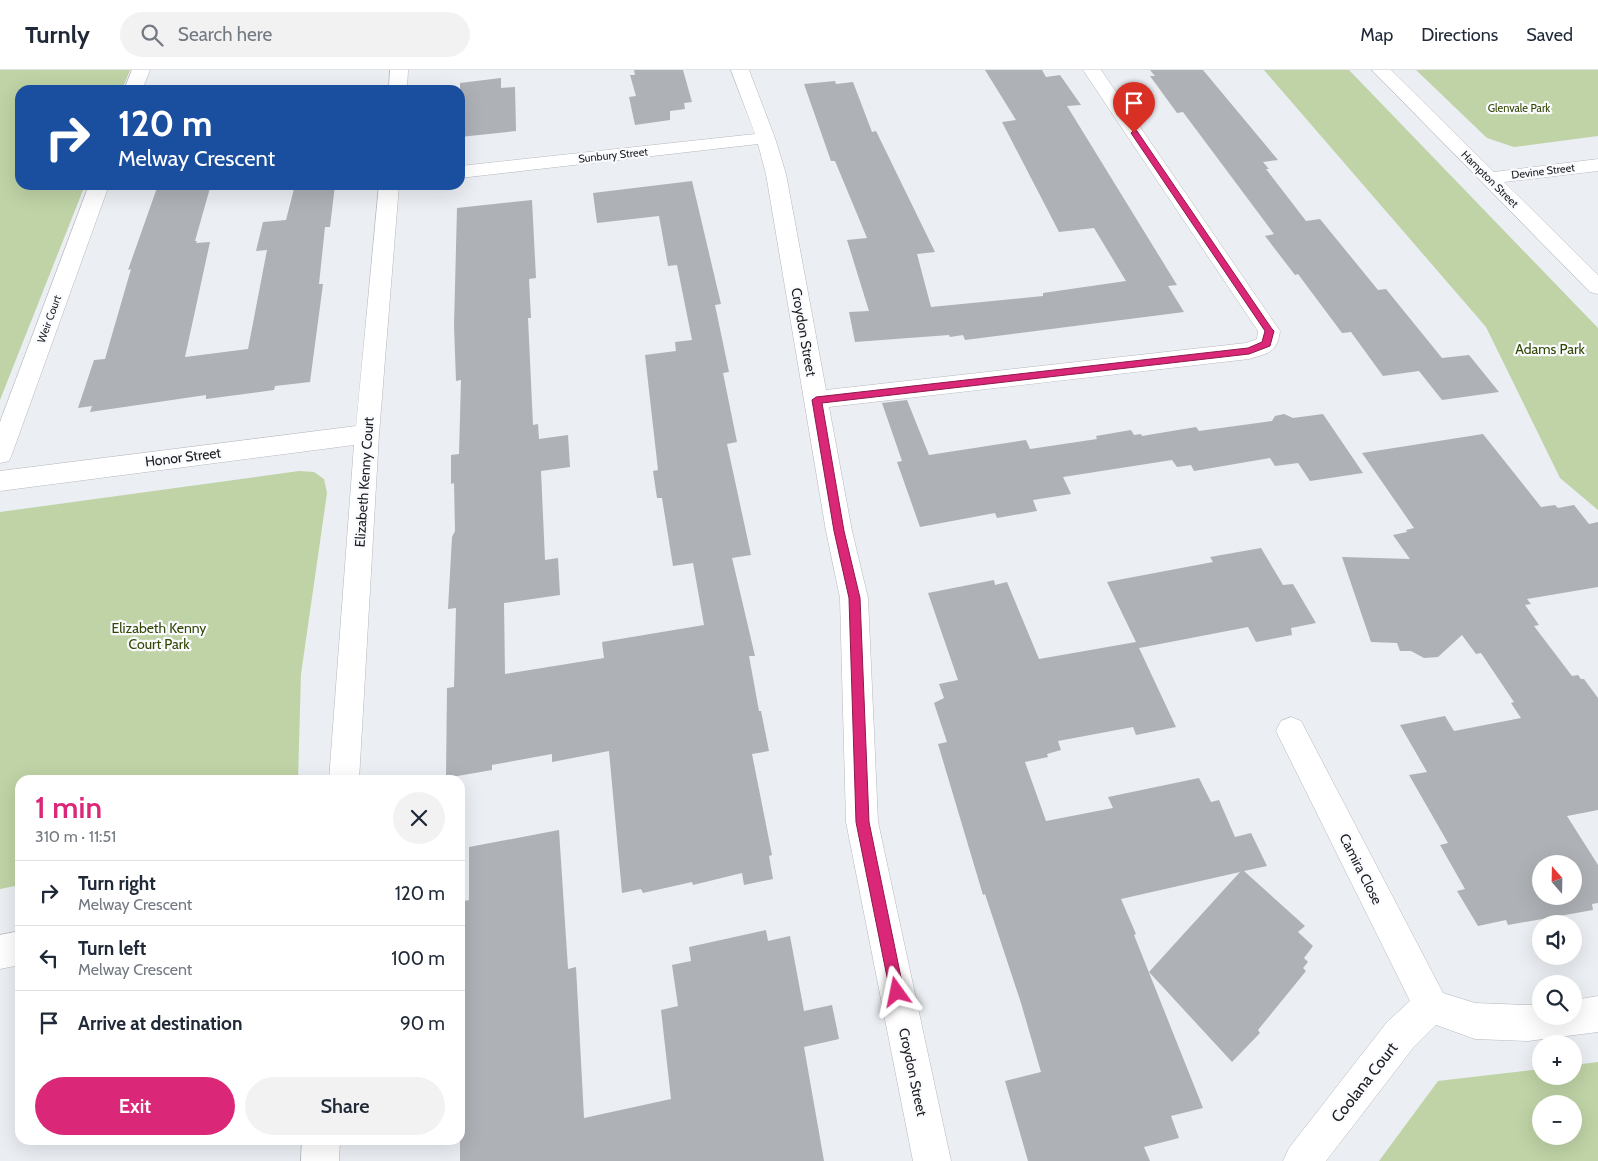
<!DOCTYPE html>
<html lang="en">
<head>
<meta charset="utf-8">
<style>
	:root { --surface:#fff; --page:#f2f2f3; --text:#1f2937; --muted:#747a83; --line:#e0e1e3; --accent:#db2777 }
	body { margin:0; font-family:Cabin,sans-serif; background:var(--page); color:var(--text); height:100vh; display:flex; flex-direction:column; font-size:19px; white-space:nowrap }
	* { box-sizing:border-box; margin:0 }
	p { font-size:16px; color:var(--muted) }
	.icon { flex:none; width:28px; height:28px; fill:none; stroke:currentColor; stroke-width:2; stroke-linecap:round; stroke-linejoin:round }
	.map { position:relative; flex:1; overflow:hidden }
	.panel { position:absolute; left:15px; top:705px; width:450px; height:370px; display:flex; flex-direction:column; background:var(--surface); border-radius:15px; box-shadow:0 5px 20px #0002 }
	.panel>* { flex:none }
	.top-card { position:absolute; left:15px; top:15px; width:450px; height:105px; border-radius:15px; box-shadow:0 5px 20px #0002; background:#1a4fa0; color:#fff; overflow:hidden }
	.needle { width:32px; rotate:340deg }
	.fabs { position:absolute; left:1532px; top:785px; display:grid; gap:10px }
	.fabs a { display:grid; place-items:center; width:50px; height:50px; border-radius:50%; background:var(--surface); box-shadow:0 5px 20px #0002; font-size:25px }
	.pin { position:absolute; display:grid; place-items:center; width:42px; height:42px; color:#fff; margin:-51px -21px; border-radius:50% 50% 50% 0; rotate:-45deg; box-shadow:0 0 5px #0007 }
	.pin .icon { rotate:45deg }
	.me { position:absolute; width:55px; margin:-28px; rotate:348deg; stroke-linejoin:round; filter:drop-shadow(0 0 4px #0008) }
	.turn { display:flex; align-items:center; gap:18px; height:105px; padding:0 20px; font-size:22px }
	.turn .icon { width:65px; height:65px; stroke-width:2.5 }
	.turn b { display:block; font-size:35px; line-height:42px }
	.round { display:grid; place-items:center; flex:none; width:52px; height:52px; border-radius:26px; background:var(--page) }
	.head { display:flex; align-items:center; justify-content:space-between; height:85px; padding:0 20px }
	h1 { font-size:30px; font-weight:600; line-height:38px; color:var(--accent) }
	.action { display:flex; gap:10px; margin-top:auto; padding:10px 20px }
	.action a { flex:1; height:58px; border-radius:30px; background:var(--accent); color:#fff; font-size:20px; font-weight:600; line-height:58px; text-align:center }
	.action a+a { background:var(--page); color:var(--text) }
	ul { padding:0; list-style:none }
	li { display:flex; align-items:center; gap:15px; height:65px; padding:0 20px; border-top:1px solid var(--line) }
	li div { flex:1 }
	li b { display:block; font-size:19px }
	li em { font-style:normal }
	header { display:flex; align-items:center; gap:30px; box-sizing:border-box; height:70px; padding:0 25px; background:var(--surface); border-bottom:1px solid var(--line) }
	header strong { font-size:24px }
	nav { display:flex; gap:28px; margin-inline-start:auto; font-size:18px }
	.search { width:350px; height:45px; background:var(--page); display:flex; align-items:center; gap:12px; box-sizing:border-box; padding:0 18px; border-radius:28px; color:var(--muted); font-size:19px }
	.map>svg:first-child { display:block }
</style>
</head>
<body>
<header>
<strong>Turnly</strong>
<div class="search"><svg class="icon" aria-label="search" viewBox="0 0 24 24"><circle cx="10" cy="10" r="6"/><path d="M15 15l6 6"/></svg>Search here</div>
<nav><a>Map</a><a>Directions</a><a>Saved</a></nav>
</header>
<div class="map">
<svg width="1598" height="1091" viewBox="0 0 1598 1091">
	<rect width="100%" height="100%" fill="#ebeef3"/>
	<!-- green -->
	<path fill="#bfd3a6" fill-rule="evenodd" d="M 0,0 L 130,0 L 122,20 L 20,20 L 20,115 L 85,115 L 0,330 Z
		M 1264,0 L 1349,0 L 1598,258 L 1598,440 L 1560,408 L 1486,257 Z
		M 1416,0 L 1598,0 L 1598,66 L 1514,77 L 1487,68 Z
		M 299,401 L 314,402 L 324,409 L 327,423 L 301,604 L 298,710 L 20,710 L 20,815 L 0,819 L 0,442 Z
		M 1598,992 L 1598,1091 L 1379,1091 L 1438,1011 L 1541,999 L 1541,1006 L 1574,1006 L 1574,995 ZM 1541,1034 L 1574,1034 L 1574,1066 L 1541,1066 Z"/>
	<!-- building -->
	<path fill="#aeb1b6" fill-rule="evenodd" d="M 634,0 L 683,0 L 692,32 L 684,33 L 685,39 L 670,41 L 670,50 L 635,55 L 629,27 L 636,26 L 630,5 L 635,5 Z
		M 985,0 L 1042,0 L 1046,7 L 1060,5 L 1081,35 L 1067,36 L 1177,215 L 1168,216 L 1184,242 L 965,270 L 963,265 L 950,267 L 949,265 L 855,272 L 849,242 L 869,241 L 847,170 L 867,168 L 835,91 L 831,91 L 804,14 L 835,11 L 836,14 L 853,12 L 872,62 L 876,61 L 935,182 L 917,184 L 931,237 L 1043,226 L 1043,223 L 1126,211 L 1094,158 L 1059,162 L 1002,52 L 1016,50 Z
		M 1150,0 L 1203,0 L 1278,90 L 1263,92 L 1269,99 L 1266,99 L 1306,151 L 1320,149 L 1378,220 L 1386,219 L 1442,288 L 1469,285 L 1499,322 L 1442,330 L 1419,301 L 1383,306 L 1351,262 L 1342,263 L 1298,204 L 1295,205 L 1265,166 L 1274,164 L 1183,42 L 1177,43 L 1150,6 L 1155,6 Z
		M 501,8 L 501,18 L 515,17 L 516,61 L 460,67 L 460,13 Z
		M 692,111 L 721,234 L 715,235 L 729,302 L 723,303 L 737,372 L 727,374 L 751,485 L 732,488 L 755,586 L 749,586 L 759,641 L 761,641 L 769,681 L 752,684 L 772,785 L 769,786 L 773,809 L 744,815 L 742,803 L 693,815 L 692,812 L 643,823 L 641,819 L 622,823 L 609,681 L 552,692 L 552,684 L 492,695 L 492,700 L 446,708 L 447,618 L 454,617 L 456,538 L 448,539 L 452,467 L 455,461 L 454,413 L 451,414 L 451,385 L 459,384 L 461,310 L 456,311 L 454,256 L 457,138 L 532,130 L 536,208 L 529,209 L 531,248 L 528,248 L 533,355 L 538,354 L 539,369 L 568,365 L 570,397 L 541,401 L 545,490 L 558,488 L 560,525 L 504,533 L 505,604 L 604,588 L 602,572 L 704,555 L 693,493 L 673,496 L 662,428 L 657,428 L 653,401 L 658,400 L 645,285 L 676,281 L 675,272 L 692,270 L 677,195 L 668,196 L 659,146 L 597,153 L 593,123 Z
		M 158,115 L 197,115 L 195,120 L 210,118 L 195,171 L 197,171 L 196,173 L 210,172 L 185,287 L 248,279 L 267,180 L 256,181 L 263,152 L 286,150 L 295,115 L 335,115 L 330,157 L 325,157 L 319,214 L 323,214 L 310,312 L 275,316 L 274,320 L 206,329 L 206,325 L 90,342 L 92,336 L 78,338 L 94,290 L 105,289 L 131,199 L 128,200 Z
		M 907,330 L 929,385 L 1026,370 L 1030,379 L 1097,369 L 1096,366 L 1131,360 L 1134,365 L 1141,364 L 1142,366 L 1196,357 L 1199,361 L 1272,351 L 1275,346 L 1284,344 L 1293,348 L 1323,344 L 1363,403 L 1310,411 L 1298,393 L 1275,396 L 1270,388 L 1194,401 L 1191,395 L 1177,397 L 1172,390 L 1063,407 L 1071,424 L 1033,430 L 1037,441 L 997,448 L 995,443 L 920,457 L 897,392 L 902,391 L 882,333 Z
		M 1483,364 L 1541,437 L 1555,435 L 1558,438 L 1574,435 L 1589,454 L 1598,452 L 1598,517 L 1527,529 L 1531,534 L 1525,535 L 1539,555 L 1534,556 L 1572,606 L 1578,605 L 1581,609 L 1584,609 L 1598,628 L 1598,740 L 1567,746 L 1598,795 L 1598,833 L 1592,834 L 1593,840 L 1508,855 L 1506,850 L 1478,856 L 1457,821 L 1465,819 L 1440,775 L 1448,773 L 1409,705 L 1427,702 L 1400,655 L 1445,646 L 1454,661 L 1521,648 L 1511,633 L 1514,632 L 1481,583 L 1476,584 L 1462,565 L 1438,587 L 1424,588 L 1411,581 L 1400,581 L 1397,573 L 1371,572 L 1342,487 L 1410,489 L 1393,465 L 1407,462 L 1406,460 L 1414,458 L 1362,383 ZM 1541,794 L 1574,794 L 1574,826 L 1541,826 Z
		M 1261,478 L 1283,515 L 1293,514 L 1316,553 L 1291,558 L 1292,565 L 1256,572 L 1248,557 L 1139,578 L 1176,657 L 1136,665 L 1133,657 L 1058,671 L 1061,680 L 1047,684 L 1048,687 L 1025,692 L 1046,751 L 1113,738 L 1108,727 L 1199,708 L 1211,732 L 1219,730 L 1235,767 L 1251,763 L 1267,796 L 1244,801 L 1305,856 L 1298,862 L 1313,876 L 1304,888 L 1308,892 L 1303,898 L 1306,901 L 1258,960 L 1260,963 L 1232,992 L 1149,902 L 1240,802 L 1121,829 L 1136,864 L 1134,865 L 1203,1038 L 1171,1046 L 1179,1068 L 1144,1077 L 1150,1091 L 1028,1091 L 1005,1011 L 1041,1002 L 1021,933 L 985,824 L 983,825 L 938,674 L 947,672 L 934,633 L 944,628 L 939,614 L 958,610 L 928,523 L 994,510 L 995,515 L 1007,512 L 1039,589 L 1136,572 L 1107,512 L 1213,492 L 1210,487 Z
		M 559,760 L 568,899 L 576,897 L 584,1048 L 671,1029 L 661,940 L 678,936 L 672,895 L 691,891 L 689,877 L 766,860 L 768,871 L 790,866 L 804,941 L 832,935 L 839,969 L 804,977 L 824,1091 L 460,1091 L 460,832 L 469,830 L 469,777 Z"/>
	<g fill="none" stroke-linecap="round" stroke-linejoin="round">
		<!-- minor casing -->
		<g stroke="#b6b8bd" stroke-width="1">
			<path id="minor" d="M 132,0 L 150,0 L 142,20 L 124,20 Z
				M 390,0 L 408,0 L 407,20 L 389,20 Z
				M 731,0 L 749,0 L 775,68 L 786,104 L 826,320 L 1246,273 L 1257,269 L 1258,261 L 1083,0 L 1101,0 L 1280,261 C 1277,283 1269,283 1249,289 L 829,337 L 852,461 L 868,528 L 878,752 L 951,1091 L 913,1091 L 846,752 L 840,528 L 826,461 L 766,104 L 758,74 L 460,108 L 460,96 L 755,64 Z
				M 1372,0 L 1391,0 L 1494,102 L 1598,89 L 1598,101 L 1504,112 L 1598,205 L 1598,224 L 1590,222 Z
				M 89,115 L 109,115 L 12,384 L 9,391 L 0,393 L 0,352 Z
				M 379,115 L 399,115 L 379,364 L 359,710 L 329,710 L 354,375 L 0,421 L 0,401 L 356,356 Z
				M 1291,647 L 1301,651 L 1443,923 L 1475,933 L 1528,935 L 1541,934 L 1541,946 L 1574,946 L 1574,930 L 1598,926 L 1598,962 L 1528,971 L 1475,969 L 1436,955 L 1413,978 L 1326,1091 L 1283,1091 L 1289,1078 L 1387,952 L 1410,931 L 1276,661 L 1281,651 Z
				M 20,861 L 20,895 L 0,899 L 0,865 Z
				M 302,1070 L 340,1070 L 339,1091 L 301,1091 Z"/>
		</g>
		<!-- minor -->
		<use href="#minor" fill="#fff" fill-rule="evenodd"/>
	</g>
	<!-- route -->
	<path fill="#db2777" stroke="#8e194d" d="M 1134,60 L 1137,61 L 1272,259 L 1274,261 L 1270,276 L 1249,284 L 822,333 L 844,461 L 860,528 L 869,752 L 904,922 L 902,927 L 897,929 L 892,927 L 890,922 L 856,752 L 849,528 L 834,461 L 812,330 L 816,327 L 1248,278 L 1262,272 L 1265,261 L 1131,63 Z"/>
	<g text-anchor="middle" stroke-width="4.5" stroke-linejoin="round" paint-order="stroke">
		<!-- far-park labels -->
		<g font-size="11" fill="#324703" stroke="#fafbfe">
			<text x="1519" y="42">Glenvale Park</text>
		</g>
		<!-- far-street labels -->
		<g font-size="11" fill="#1c1d1f" stroke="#fafbfe">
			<text transform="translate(613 85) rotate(-6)" y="4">Sunbury Street</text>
			<text transform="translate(1543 101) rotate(-7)" y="4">Devine Street</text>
			<text transform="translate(1490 109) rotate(45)" y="4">Hampton Street</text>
			<text transform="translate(49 249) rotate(-70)" y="4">Weir Court</text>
		</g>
		<!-- street labels -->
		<g font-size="14" fill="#1c1d1f" stroke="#fafbfe">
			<text transform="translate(804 262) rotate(80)" y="5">Croydon Street</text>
			<text transform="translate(183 387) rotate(-7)" y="5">Honor Street</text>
			<text transform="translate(364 412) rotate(-86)" y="5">Elizabeth Kenny Court</text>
			<text transform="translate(1361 799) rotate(63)" y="5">Camira Close</text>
			<text transform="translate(913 1002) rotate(78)" y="5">Croydon Street</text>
		</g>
		<!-- park labels -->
		<g font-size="14" fill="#324703" stroke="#fafbfe">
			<text x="1550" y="284">Adams Park</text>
			<text x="159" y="563">Elizabeth Kenny<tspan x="159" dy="16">Court Park</tspan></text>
		</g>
		<!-- near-street labels -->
		<g font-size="16" fill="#1c1d1f" stroke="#fafbfe">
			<text transform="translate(1364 1012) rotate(-52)" y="6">Coolana Court</text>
		</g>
	</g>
</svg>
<div class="fabs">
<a><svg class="needle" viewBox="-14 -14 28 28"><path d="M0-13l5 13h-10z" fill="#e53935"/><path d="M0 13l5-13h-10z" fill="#747a83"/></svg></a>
<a><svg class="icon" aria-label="sound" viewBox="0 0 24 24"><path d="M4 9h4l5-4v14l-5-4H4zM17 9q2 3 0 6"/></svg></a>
<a><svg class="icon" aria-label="search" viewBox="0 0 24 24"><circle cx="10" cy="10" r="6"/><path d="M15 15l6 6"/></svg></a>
<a>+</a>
<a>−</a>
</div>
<div class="pin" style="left:1134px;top:63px;background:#d93025"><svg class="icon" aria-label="arrive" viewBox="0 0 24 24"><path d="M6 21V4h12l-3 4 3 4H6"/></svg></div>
<svg class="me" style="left:897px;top:922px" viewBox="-20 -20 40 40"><path d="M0-17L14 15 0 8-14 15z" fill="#db2777" stroke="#fff" stroke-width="4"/></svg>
<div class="top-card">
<div class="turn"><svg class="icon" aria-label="right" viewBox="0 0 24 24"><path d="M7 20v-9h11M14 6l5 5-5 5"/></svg><div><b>120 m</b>Melway Crescent</div></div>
</div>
<section class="panel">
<div class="head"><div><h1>1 min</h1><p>310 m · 11:51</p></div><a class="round"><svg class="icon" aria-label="close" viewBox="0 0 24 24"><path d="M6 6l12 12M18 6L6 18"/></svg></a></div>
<ul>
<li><svg class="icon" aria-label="right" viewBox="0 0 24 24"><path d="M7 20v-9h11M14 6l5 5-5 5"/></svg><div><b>Turn right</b><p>Melway Crescent</p></div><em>120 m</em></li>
<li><svg class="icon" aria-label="left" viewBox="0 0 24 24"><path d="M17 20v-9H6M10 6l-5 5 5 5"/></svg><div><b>Turn left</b><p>Melway Crescent</p></div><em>100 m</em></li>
<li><svg class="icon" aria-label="arrive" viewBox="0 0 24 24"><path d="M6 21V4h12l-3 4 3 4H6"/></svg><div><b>Arrive at destination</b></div><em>90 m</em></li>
</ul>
<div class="action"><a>Exit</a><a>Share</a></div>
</section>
</div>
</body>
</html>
